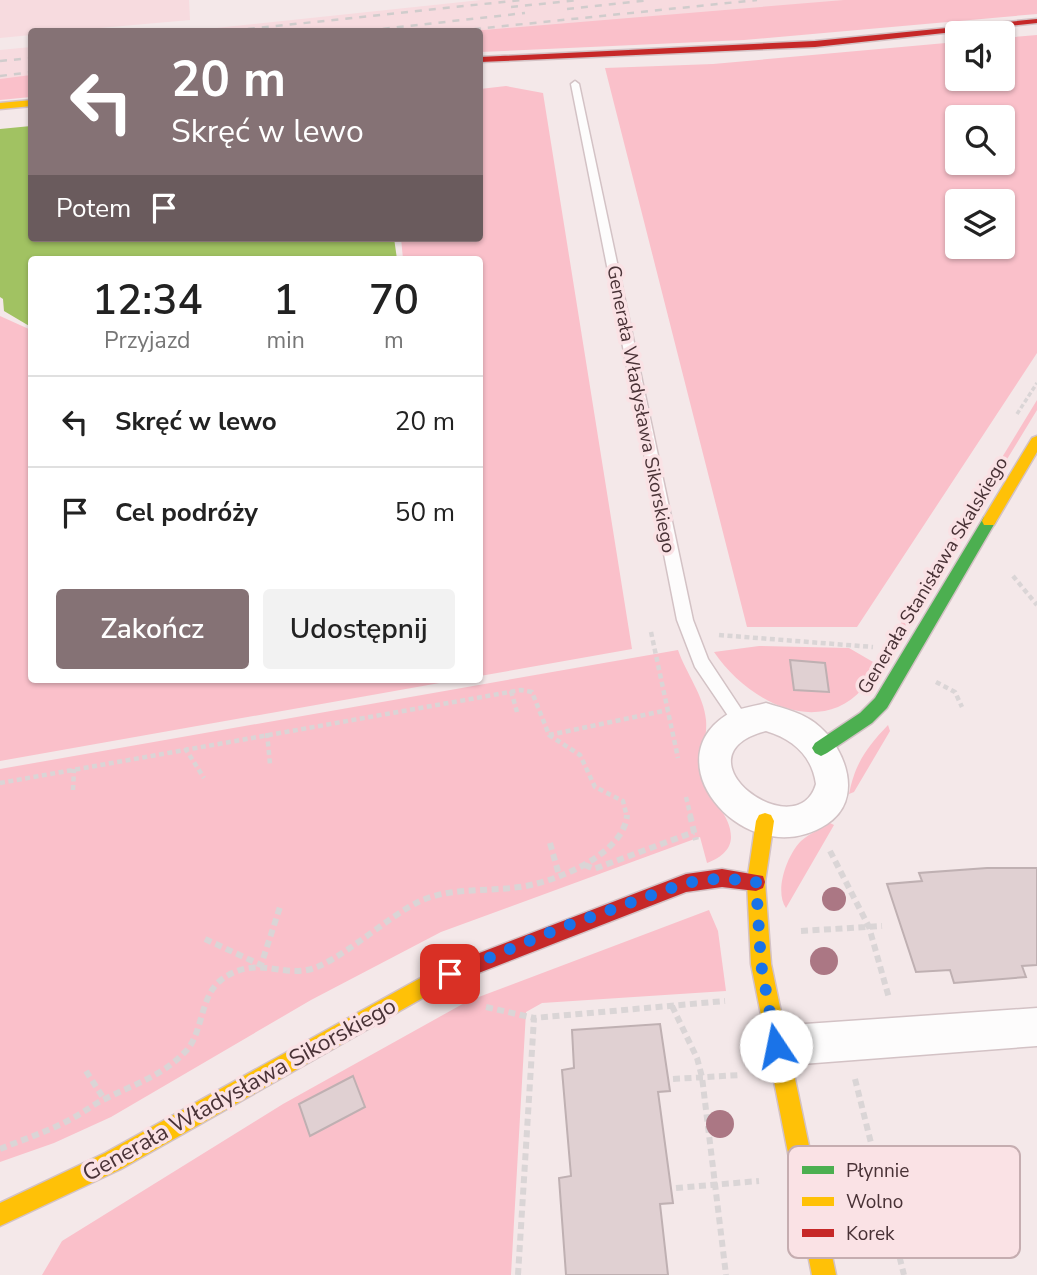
<!DOCTYPE html>
<html lang="pl">
<head>
<meta charset="utf-8">
<style>
	:root { --surface:#fff; --page:#f2f2f2; --text:#222; --muted:#767676; --line:#e0e0e0; --accent:#857275 }
	body { margin:0; font-family:"Nunito Sans",sans-serif; background:var(--page); color:var(--text); height:100vh; display:flex; flex-direction:column; font-size:26px; white-space:nowrap }
	* { box-sizing:border-box; margin:0 }
	p { font-size:23px; color:var(--muted) }
	.icon { flex:none; width:38px; height:38px; fill:none; stroke:currentColor; stroke-width:2; stroke-linecap:round; stroke-linejoin:round }
	.map { position:relative; flex:1; overflow:hidden }
	.details { position:absolute; left:28px; top:256px; width:455px; height:427px; display:flex; flex-direction:column; background:var(--surface); border-radius:7px; box-shadow:0 2px 5px #0004 }
	.details>* { flex:none }
	.banner { position:absolute; left:28px; top:28px; width:455px; height:214px; border-radius:7px; box-shadow:0 2px 5px #0004; background:#857275; color:#fff; overflow:hidden }
	.controls { position:absolute; left:945px; top:21px; display:grid; gap:14px }
	.controls a { display:grid; place-items:center; width:70px; height:70px; border-radius:7px; background:var(--surface); box-shadow:0 2px 5px #0004; font-size:35px }
	.pin { position:absolute; display:grid; place-items:center; width:60px; height:60px; color:#fff; margin:-30px; border-radius:14px; box-shadow:0 4px 10px #0006 }
	.me { position:absolute; width:77px; margin:-38px; rotate:349deg; stroke-linejoin:round; filter:drop-shadow(0 0 5px #0008) }
	.turn { display:flex; align-items:center; gap:24px; height:147px; padding:0 28px; font-size:32px }
	.turn .icon { width:91px; height:91px; stroke-width:2.5 }
	.turn b { display:block; font-size:49px; line-height:60px }
	.then { display:flex; align-items:center; height:66px; padding:0 28px; background:#0003; gap:14px; font-size:26px }
	.eta { display:flex; justify-content:space-evenly; align-items:center; height:119px; text-align:center }
	.eta b { font-size:42px; font-weight:600; line-height:49px }
	.cta { display:flex; gap:14px; margin-top:auto; padding:14px 28px }
	.cta a { flex:1; height:80px; border-radius:7px; background:var(--accent); color:#fff; font-size:28px; font-weight:600; line-height:80px; text-align:center }
	.cta a+a { background:var(--page); color:var(--text) }
	ul { padding:0; list-style:none }
	li { display:flex; align-items:center; gap:21px; height:91px; padding:0 28px; border-top:2px solid var(--line) }
	li div { flex:1 }
	li b { display:block; font-size:26px }
	li em { font-style:normal }
	.map>svg:first-child { display:block }
</style>
</head>
<body>
<div class="map">
<svg width="1037" height="1275" viewBox="0 0 1037 1275">
	<rect width="100%" height="100%" fill="#f4e8e9"/>
	<!-- built -->
	<path fill="#f7dbdf" d="M 0,0 L 189,0 L 190,20 L 66,31 L 32,32 L 31,35 L 0,38 Z
		M 481,0 L 866,0 L 659,22 L 480,32 L 178,32 Z
		M 31,47 L 31,77 L 0,80 L 0,50 Z"/>
	<!-- green -->
	<path fill="#fac0ca" fill-rule="evenodd" d="M 844,0 L 1037,0 L 1037,14 L 744,40 L 480,52 L 480,32 L 472,31 Z
		M 1037,35 L 1037,353 L 857,627 L 747,627 L 605,68 L 713,64 L 957,42 L 957,79 L 1003,79 L 1003,38 ZM 957,117 L 1003,117 L 1003,163 L 957,163 ZM 957,201 L 1003,201 L 1003,247 L 957,247 Z
		M 31,75 L 31,97 L 0,100 L 0,79 Z
		M 506,86 L 543,93 L 632,649 L 480,676 L 480,259 L 403,259 L 401,238 L 480,238 L 480,89 Z
		M 0,316 L 31,330 L 32,679 L 462,679 L 0,761 Z
		M 1037,400 L 1037,410 L 898,638 L 893,636 Z
		M 759,646 L 849,648 L 880,666 C 869,682 857,699 838,707 C 791,726 739,689 714,652 Z
		M 678,650 C 686,673 704,696 706,720 C 708,741 697,758 703,779 C 709,800 731,814 731,837 C 731,851 718,859 707,863 L 700,837 L 441,932 L 311,1000 L 111,1117 L 54,1143 L 0,1162 L 0,769 Z
		M 888,725 L 890,731 L 854,792 L 849,794 C 855,764 866,748 888,725 Z
		M 830,823 L 834,825 L 786,908 C 774,891 787,855 801,841 C 809,834 820,829 830,823 Z
		M 709,910 L 718,931 L 726,991 L 542,1003 L 526,1012 L 511,1275 L 42,1275 L 62,1241 L 283,1104 L 468,1001 Z"/>
	<!-- water -->
	<path fill="#a1c262" d="M 31,126 L 32,238 L 394,238 L 397,259 L 32,259 L 31,327 L 4,311 L 3,299 L 0,297 L 0,129 Z"/>
	<!-- building -->
	<path fill="#e0d0d2" stroke="#bfb0b2" stroke-width="2" d="M 790,660 L 825,663 L 829,692 L 794,690 Z
		M 987,868 L 1037,868 L 1037,965 L 1022,966 L 1026,977 L 954,983 L 950,970 L 916,972 L 887,884 L 922,881 L 919,873 Z
		M 660,1024 L 670,1091 L 658,1092 L 673,1203 L 660,1204 L 668,1275 L 566,1275 L 559,1178 L 571,1176 L 562,1070 L 574,1068 L 572,1030 Z
		M 353,1076 L 365,1107 L 310,1136 L 299,1104 Z"/>
	<g fill="none" stroke-linecap="round" stroke-linejoin="round">
		<!-- lane casing -->
		<g stroke="#d3c2c5" stroke-width="3">
			<path id="lane" d="M 575,81 L 579,84 L 693,620 L 708,659 L 749,721 L 747,726 L 741,728 L 735,726 L 695,667 L 677,620 L 571,84 Z"/>
		</g>
		<!-- street casing -->
		<g stroke="#d3c2c5" stroke-width="3">
			<path id="street" d="M 766,703 C 785,709 805,713 820,727 C 846,750 864,800 827,824 C 749,875 652,765 725,716 C 736,708 753,707 766,703 ZM 766,731 C 793,739 812,756 816,784 C 797,849 671,756 766,731 Z
				M 1037,1008 L 1037,1046 L 776,1066 L 762,1060 L 756,1046 L 762,1032 L 776,1026 Z"/>
		</g>
		<!-- fast casing -->
		<g stroke="#d3c2c5" stroke-width="3">
			<path id="fast" d="M 989,516 L 996,521 L 887,708 L 872,723 L 827,753 L 821,756 L 815,753 L 812,748 L 815,743 L 860,713 L 875,698 L 984,517 Z"/>
		</g>
		<!-- slow casing -->
		<g stroke="#d3c2c5" stroke-width="3">
			<path id="slow" d="M 32,100 L 32,106 L 0,109 L 0,103 Z
				M 1037,436 L 1037,452 L 994,525 L 984,525 L 982,521 L 984,517 L 1032,438 Z
				M 765,813 L 771,815 L 774,821 L 765,882 L 771,964 L 836,1275 L 812,1275 L 751,964 L 747,882 L 756,821 L 759,815 Z
				M 435,970 L 442,973 L 445,980 L 442,987 L 121,1169 L 0,1226 L 0,1203 L 105,1153 Z"/>
		</g>
		<!-- jam casing -->
		<g stroke="#d3c2c5" stroke-width="3">
			<path id="jam" d="M 1037,19 L 1037,23 L 815,47 L 480,62 L 480,57 L 815,41 Z
				M 722,869 L 763,876 L 765,882 L 763,888 L 756,891 L 722,887 L 686,892 L 435,990 L 428,987 L 425,980 L 428,973 L 435,970 L 686,874 Z"/>
		</g>
		<!-- path-far2 -->
		<path stroke="#dad5d6" stroke-width="3.5" stroke-dasharray="4.5 2.5" stroke-linecap="butt" d="M 1017,414 L 1037,383"/>
		<!-- path-far1 -->
		<path stroke="#dad5d6" stroke-width="4.5" stroke-dasharray="5 3.5" stroke-linecap="butt" d="M 1013,576 L 1037,605
			M 651,632 L 678,758
			M 719,635 L 873,647
			M 936,682 L 955,692 L 962,707
			M 511,691 L 517,712
			M 267,733 L 270,764
			M 549,735 L 668,710
			M 185,748 L 204,778
			M 0,783 L 521,690 L 532,692 L 549,735 L 580,755 L 595,787 L 623,801 L 627,817
			M 73,790 L 74,769
			M 686,797 L 691,817"/>
		<!-- path -->
		<path stroke="#dad5d6" stroke-width="6" stroke-dasharray="7 4.5" stroke-linecap="butt" d="M 690,815 L 696,840
			M 550,843 L 559,875
			M 830,851 L 869,927 L 889,998
			M 585,865 L 594,869 L 694,832
			M 801,931 L 882,926
			M 205,939 L 261,965 L 280,907
			M 672,1006 L 697,1058 L 702,1077 L 726,1275
			M 486,1007 L 534,1018
			M 86,1071 L 104,1099
			M 673,1079 L 740,1075
			M 855,1079 L 904,1275
			M 0,1149 C 24,1139 50,1131 73,1118 C 84,1112 94,1104 105,1099 C 136,1083 161,1077 186,1051 C 203,1033 200,996 221,980 C 253,956 278,975 307,970 C 336,965 388,916 420,901 C 452,887 485,892 519,887 C 553,883 624,855 627,815
			M 676,1188 L 759,1181
			M 518,1275 L 534,1018 L 725,1001"/>
		<!-- lane -->
		<use href="#lane" fill="#fdfcfc" fill-rule="evenodd"/>
		<!-- street -->
		<use href="#street" fill="#fdfcfc" fill-rule="evenodd"/>
		<!-- fast -->
		<use href="#fast" fill="#4caf50" fill-rule="evenodd"/>
		<!-- slow -->
		<use href="#slow" fill="#ffc107" fill-rule="evenodd"/>
		<!-- jam -->
		<use href="#jam" fill="#c62828" fill-rule="evenodd"/>
		<!-- rail -->
		<path stroke="#d0cccc" stroke-width="2.5" stroke-dasharray="7 7" stroke-linecap="butt" d="M 511,7 L 579,0
			M 567,9 L 650,0
			M 220,32 L 521,0
			M 355,32 L 525,13
			M 446,32 L 757,0
			M 0,61 L 32,58
			M 0,76 L 32,72"/>
	</g>
	<!-- trees -->
	<g fill="#ab7784">
		<circle cx="834" cy="899" r="12"/>
		<circle cx="824" cy="961" r="14"/>
		<circle cx="720" cy="1124" r="14"/>
	</g>
	<g fill="none" stroke-linecap="round" stroke-linejoin="round">
		<!-- route -->
		<path stroke="#1a73e8" stroke-width="12" stroke-dasharray="0 21.6" d="M 450,974 L 563,927 L 685,883 L 722,878 L 756,882 L 761,964 L 776,1046"/>
	</g>
	<g text-anchor="middle" stroke-width="7" stroke-linejoin="round" paint-order="stroke">
		<!-- street labels -->
		<g font-size="19" fill="#493236" stroke="#fae2e5">
			<text transform="translate(642 409) rotate(79)" y="7">Generała Władysława Sikorskiego</text>
			<text transform="translate(932 575) rotate(-59)" y="7">Generała Stanisława Skalskiego</text>
		</g>
		<!-- near-street labels -->
		<g font-size="23" fill="#493236" stroke="#fae2e5">
			<text transform="translate(239 1089) rotate(-29)" y="8">Generała Władysława Sikorskiego</text>
		</g>
	</g>
	<!-- legend -->
	<rect x="788" y="1146" width="232" height="112" rx="10" fill="#fae2e5" stroke="#c5adb0" stroke-width="2"/>
	<rect x="802" y="1166" width="32" height="8" fill="#4caf50"/>
	<rect x="802" y="1197" width="32" height="9" fill="#ffc107"/>
	<rect x="802" y="1229" width="32" height="8" fill="#c62828"/>
	<g font-size="19" fill="#493236">
		<text x="846" y="1177">Płynnie</text>
		<text x="846" y="1208">Wolno</text>
		<text x="846" y="1240">Korek</text>
	</g>
</svg>
<div class="controls">
<a><svg class="icon" aria-label="sound" viewBox="0 0 24 24"><path d="M4 9h4l5-4v14l-5-4H4zM17 9q2 3 0 6"/></svg></a>
<a><svg class="icon" aria-label="search" viewBox="0 0 24 24"><circle cx="10" cy="10" r="6"/><path d="M15 15l6 6"/></svg></a>
<a><svg class="icon" aria-label="layers" viewBox="0 0 24 24"><path d="M12 4l9 5-9 5-9-5zM3 14l9 5 9-5"/></svg></a>
</div>
<div class="pin" style="left:450px;top:974px;background:#d93025"><svg class="icon" aria-label="arrive" viewBox="0 0 24 24"><path d="M6 21V4h12l-3 4 3 4H6"/></svg></div>
<svg class="me" style="left:776px;top:1046px" viewBox="-20 -20 40 40"><circle r="19" fill="#fff"/><path d="M0-13L10 11 0 6-10 11z" fill="#1a73e8"/></svg>
<div class="banner">
<div class="turn"><svg class="icon" aria-label="left" viewBox="0 0 24 24"><path d="M17 20v-9H6M10 6l-5 5 5 5"/></svg><div><b>20 m</b>Skręć w lewo</div></div>
<div class="then">Potem<svg class="icon" aria-label="arrive" viewBox="0 0 24 24"><path d="M6 21V4h12l-3 4 3 4H6"/></svg></div>
</div>
<section class="details">
<div class="eta">
<div><b>12:34</b><p>Przyjazd</p></div>
<div><b>1</b><p>min</p></div>
<div><b>70</b><p>m</p></div>
</div>
<ul>
<li><svg class="icon" aria-label="left" viewBox="0 0 24 24"><path d="M17 20v-9H6M10 6l-5 5 5 5"/></svg><div><b>Skręć w lewo</b></div><em>20 m</em></li>
<li><svg class="icon" aria-label="arrive" viewBox="0 0 24 24"><path d="M6 21V4h12l-3 4 3 4H6"/></svg><div><b>Cel podróży</b></div><em>50 m</em></li>
</ul>
<div class="cta"><a>Zakończ</a><a>Udostępnij</a></div>
</section>
</div>
</body>
</html>
